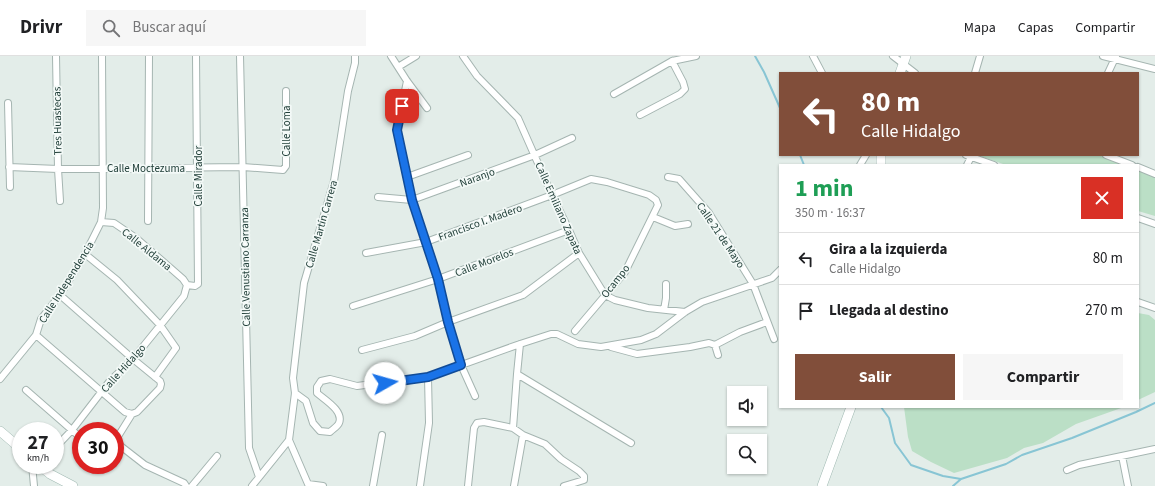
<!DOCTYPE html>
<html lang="es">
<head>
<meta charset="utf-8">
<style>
	:root { --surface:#fff; --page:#f6f6f6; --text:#202124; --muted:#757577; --line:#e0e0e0; --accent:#814e3a }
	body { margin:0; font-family:"Source Sans 3",sans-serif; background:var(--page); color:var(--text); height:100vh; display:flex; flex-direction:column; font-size:15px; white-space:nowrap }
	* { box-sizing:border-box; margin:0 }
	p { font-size:13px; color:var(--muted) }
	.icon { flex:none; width:22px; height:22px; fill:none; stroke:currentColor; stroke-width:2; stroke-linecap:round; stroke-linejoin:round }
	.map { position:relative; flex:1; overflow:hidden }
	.sheet { position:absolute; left:779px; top:108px; width:360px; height:244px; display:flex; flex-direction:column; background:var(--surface); border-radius:0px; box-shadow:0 1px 3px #0004 }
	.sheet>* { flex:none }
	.guide { position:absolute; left:779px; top:16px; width:360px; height:84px; border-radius:0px; box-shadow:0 1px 3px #0004; background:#814e3a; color:#fff; overflow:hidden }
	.fabs { position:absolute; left:727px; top:330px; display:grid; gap:8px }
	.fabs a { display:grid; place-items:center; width:40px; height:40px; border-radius:0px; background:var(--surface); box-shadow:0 1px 3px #0004; font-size:20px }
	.speed { position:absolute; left:12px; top:366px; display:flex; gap:8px; font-size:20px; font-weight:700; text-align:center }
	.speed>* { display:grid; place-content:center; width:52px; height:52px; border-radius:50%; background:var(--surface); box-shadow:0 1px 3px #0004; line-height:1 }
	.speed small { font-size:10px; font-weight:400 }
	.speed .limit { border:6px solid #d22; background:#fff; color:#111 }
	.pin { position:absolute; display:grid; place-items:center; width:34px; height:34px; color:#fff; margin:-17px; border-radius:8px; box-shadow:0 2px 6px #0006 }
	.me { position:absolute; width:44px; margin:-22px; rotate:83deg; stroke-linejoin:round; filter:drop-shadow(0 0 3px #0008) }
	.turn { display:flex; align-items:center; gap:14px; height:84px; padding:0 16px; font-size:18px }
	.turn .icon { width:52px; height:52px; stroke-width:2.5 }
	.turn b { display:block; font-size:28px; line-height:34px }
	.round { display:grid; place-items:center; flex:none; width:42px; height:42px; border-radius:0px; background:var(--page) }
	.headline { display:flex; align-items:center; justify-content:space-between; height:68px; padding:0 16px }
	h1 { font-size:24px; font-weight:700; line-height:30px; color:#1e9e55 }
	.primary-button { display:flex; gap:8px; margin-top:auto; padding:8px 16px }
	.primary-button a { flex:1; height:46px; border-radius:0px; background:var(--accent); color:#fff; font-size:16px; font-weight:700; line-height:46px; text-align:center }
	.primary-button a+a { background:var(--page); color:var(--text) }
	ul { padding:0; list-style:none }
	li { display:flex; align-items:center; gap:12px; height:52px; padding:0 16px; border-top:1px solid var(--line) }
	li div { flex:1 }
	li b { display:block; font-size:15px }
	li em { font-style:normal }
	header { display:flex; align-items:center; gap:24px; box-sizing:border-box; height:56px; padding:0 20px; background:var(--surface); border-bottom:1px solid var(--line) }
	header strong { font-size:19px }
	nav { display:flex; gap:22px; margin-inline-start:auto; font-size:14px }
	.search { width:280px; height:36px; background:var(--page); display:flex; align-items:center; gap:10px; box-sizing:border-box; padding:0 14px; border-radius:0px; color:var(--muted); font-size:15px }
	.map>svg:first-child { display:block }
</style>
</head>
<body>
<header>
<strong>Drivr</strong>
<div class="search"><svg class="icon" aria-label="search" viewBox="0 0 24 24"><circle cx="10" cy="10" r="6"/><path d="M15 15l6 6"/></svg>Buscar aquí</div>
<nav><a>Mapa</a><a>Capas</a><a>Compartir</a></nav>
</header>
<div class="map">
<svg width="1155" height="430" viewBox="0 0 1155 430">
	<rect width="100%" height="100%" fill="#e3ede9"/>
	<!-- green -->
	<path fill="#bbdfc6" d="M 977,99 L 1099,99 L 1128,109 L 1006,109 Z
		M 1138,113 L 1155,118 L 1155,160 L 1138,155 Z
		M 1138,257 L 1149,259 L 1155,264 L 1155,336 L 1138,344 Z
		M 904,351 L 1124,351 L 1076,368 L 1043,387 L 1024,392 L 1007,402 L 954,417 L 931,406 L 912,395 L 908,381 Z"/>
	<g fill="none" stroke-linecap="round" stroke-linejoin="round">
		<!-- stream -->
		<path stroke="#88c5d4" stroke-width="2" d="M 755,0 L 764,16 L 780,52
			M 800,99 L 804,109
			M 881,351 L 889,362 L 895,387 L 911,409 L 943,420 L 961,423
			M 953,430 L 961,423 L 1006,408 L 1022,399 L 1072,382 L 1136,356 L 1155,347"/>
		<!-- street casing -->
		<g stroke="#a5b5b1" stroke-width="8">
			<path id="street" d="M 56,0 L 58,113 L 60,145
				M 240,0 L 249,392 L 259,421
				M 391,0 L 407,25 L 427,52
				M 463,0 L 477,20 L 518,62 L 552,139 L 569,174 L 579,197 L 605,239 L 615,244 L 648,252 L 685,256
				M 813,0 L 822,17
				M 893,0 L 915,17
				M 1103,0 L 1155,13
				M 398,11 L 416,0
				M 975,17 L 980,0
				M 1108,17 L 1116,0
				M 407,25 L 397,74 L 412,144 L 438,223 L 448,266 L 461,309 L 475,340
				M 614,38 L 672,5 L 696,0
				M 8,47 L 10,131
				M 640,59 L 680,38 L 685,33 L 683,26 L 672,5
				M 966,99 L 994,109
				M 1106,99 L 1132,109
				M 860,109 L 866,99
				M 967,109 L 971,101
				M 9,111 L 58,113 L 243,111 L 283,114 L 286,110 L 286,35
				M 1138,111 L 1155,118
				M 407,121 L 468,99
				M 668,121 L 679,123 L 709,157 L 753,228 L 774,283
				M 378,141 L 412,144 L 535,99 L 572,82
				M 653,161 L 675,170 L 688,168
				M 1138,162 L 1155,168
				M 148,165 L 149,0
				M 101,166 L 114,167 L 136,182 L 183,223 L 187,229
				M 366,197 L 426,186 L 552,139 L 591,123 L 607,126 L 649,139 L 656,144 L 658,149 L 625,216 L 575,275
				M 85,198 L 117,224 L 160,269 L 176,292 L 155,321
				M 187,229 L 195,230 L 198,228 L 196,0
				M 60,239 L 133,303 L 160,325 L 161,328 L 160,332 L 137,356 L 132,358 L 117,382 L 118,388 L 145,409 L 184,427 L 186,430
				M 1138,246 L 1155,252
				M 353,250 L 438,223 L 569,174
				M 664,254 L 666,242 L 666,228
				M 36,279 L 125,356 L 132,358
				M 520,288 L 517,318 L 631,387
				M 715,289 L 740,276 L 767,266
				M 611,291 L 637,298 L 690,291 L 709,287 L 715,289 L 718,299
				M 362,294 L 415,280 L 448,266 L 523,239 L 579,197
				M 0,323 L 36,279 L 41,263 L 60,239 L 85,198 L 101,166 L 103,152 L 102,0
				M 26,334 L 81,382
				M 295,337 L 306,345 L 313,367 L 320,375 L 330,376 C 333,373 338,370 339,367 C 344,355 325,344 317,337 L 317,331 L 321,325 L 330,323 L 357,330 L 428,321 L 520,288 L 551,278 L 557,278 L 578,288 L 601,291 L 641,284 L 656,278 L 685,256 L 702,246 L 772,222 L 780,214
				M 513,372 L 517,318
				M 55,392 L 72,374 L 109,326 L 133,303 L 184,240 L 187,229
				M 1122,400 L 1128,430
				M 32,409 L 34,430
				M 1067,414 L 1079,409 L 1155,393
				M 192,430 L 217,400
				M 252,430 L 289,384
				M 323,430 L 308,428 L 289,384 L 295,337 L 293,322 L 304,227 L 334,125 L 348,35 L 355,7 L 355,0
				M 373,430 L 382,379
				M 420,430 L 429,367 L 428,321
				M 468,430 L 474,372 L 477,367 L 484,366 L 513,372 L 523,379 L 545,388 L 561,403 L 579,415 L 584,420 L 584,424 L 564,430
				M 514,430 L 523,379"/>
		</g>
		<!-- secondary casing -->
		<g stroke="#a0b9b2" stroke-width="10">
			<path id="secondary" d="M 900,17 L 906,0
				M 881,109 L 881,99
				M 0,375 L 21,393
				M 39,409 L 50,418 L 73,430
				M 822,430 L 851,351"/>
		</g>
		<!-- street -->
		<use href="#street" stroke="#fff" stroke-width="6"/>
		<!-- secondary -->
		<use href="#secondary" stroke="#fff" stroke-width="9"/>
	</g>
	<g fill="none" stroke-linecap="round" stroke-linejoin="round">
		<!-- route casing -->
		<g stroke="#114b97" stroke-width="10">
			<path id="route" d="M 385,327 L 428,321 L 461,309 L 448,266 L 438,223 L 412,144 L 397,74 L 402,50"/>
		</g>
		<!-- route -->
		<use href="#route" stroke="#1a73e8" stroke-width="7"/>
	</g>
	<g text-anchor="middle" stroke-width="3.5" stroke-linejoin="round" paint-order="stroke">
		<!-- street labels -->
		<g font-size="11" fill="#213f39" stroke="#f3f9f7">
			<text transform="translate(57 65) rotate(-91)" y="4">Tres Huastecas</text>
			<text transform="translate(286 75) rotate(-90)" y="4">Calle Loma</text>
			<text x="146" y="116">Calle Moctezuma</text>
			<text transform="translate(198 120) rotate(-90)" y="4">Calle Mirador</text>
			<text transform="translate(477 121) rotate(-20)" y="4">Naranjo</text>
			<text transform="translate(559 152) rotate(66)" y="4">Calle Emiliano Zapata</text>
			<text transform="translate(480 166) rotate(-20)" y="4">Francisco I. Madero</text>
			<text transform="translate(321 168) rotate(-74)" y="4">Calle Martín Carrera</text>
			<text transform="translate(721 179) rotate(56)" y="4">Calle 21 de Mayo</text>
			<text transform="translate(147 193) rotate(39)" y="4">Calle Aldama</text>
			<text transform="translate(484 206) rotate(-21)" y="4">Calle Morelos</text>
			<text transform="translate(245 211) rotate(-91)" y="4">Calle Venustiano Carranza</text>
			<text transform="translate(615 225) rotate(-52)" y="4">Ocampo</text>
			<text transform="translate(66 226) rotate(-58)" y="4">Calle Independencia</text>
			<text transform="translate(123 312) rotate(-48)" y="4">Calle Hidalgo</text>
		</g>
	</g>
</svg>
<div class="fabs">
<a><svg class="icon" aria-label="sound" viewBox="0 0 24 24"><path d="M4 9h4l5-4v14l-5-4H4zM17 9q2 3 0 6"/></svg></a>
<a><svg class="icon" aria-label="search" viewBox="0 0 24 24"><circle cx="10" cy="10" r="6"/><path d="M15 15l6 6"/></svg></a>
</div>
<div class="speed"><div>27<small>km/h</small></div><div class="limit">30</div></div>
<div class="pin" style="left:402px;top:50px;background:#d93025"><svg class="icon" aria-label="arrive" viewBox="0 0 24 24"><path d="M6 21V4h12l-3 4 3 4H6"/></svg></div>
<svg class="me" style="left:385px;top:327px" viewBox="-20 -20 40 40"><circle r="19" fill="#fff"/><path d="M0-13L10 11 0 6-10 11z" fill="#1a73e8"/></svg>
<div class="guide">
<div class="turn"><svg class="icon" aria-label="left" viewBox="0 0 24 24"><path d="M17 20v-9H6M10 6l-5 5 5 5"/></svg><div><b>80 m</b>Calle Hidalgo</div></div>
</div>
<section class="sheet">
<div class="headline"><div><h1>1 min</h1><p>350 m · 16:37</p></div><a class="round" style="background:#d93025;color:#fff"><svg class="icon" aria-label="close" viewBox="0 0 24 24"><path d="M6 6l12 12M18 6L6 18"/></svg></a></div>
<ul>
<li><svg class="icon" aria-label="left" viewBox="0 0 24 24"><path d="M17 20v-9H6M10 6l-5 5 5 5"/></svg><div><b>Gira a la izquierda</b><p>Calle Hidalgo</p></div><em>80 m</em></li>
<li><svg class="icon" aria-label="arrive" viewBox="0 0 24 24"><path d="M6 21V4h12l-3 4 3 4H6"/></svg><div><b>Llegada al destino</b></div><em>270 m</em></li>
</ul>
<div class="primary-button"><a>Salir</a><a>Compartir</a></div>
</section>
</div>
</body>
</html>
